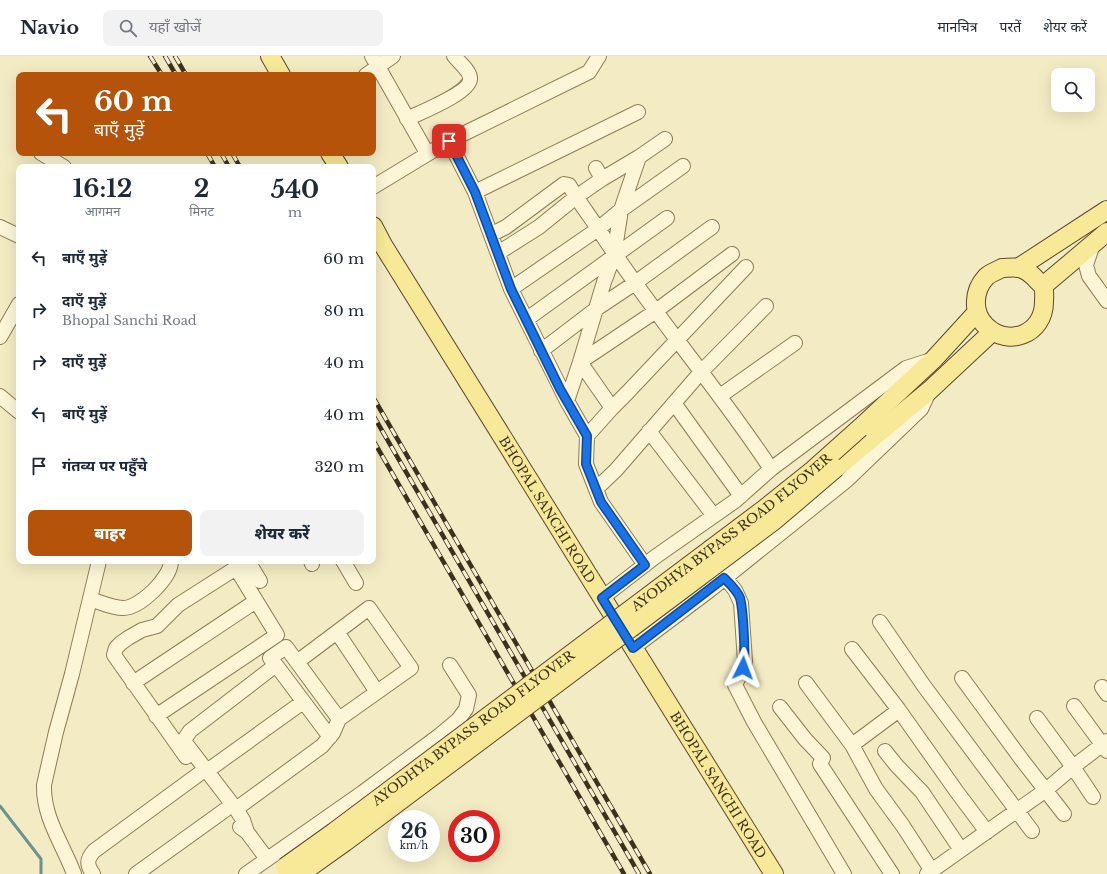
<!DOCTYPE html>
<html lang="hi">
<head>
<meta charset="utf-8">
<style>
	:root { --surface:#fff; --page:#f2f2f3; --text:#1f2937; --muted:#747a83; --line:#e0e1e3; --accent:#b45309 }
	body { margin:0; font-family:"Libre Baskerville","Noto Sans Devanagari",serif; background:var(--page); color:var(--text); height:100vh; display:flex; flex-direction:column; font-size:15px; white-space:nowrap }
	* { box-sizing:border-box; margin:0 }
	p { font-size:13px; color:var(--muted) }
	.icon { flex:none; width:22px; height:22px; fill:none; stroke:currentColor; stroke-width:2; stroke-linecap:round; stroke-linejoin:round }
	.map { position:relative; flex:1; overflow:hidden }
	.panel { position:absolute; left:16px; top:108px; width:360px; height:400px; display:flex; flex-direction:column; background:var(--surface); border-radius:8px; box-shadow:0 4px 16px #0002 }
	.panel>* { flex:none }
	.top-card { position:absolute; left:16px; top:16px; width:360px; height:84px; border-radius:8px; box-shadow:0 4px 16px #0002; background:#b45309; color:#fff; overflow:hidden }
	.controls { position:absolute; left:1051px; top:12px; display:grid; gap:8px }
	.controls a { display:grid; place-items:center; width:44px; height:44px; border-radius:8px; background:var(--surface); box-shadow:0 4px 16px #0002; font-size:20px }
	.speed { position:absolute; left:388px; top:754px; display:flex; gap:8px; font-size:20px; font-weight:700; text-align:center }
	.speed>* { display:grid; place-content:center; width:52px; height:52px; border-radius:50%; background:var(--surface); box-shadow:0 4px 16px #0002; line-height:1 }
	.speed small { font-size:10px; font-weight:400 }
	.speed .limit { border:6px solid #d22; background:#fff; color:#111 }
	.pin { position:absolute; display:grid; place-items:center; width:34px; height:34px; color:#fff; margin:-17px; border-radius:8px; box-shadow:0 2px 6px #0006 }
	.me { position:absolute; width:44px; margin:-22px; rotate:3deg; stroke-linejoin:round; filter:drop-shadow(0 0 3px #0008) }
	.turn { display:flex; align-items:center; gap:14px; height:84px; padding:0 12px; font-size:18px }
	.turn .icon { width:52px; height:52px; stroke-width:2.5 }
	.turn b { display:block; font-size:28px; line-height:34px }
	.eta { display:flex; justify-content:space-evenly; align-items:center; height:68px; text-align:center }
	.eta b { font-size:24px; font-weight:800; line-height:28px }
	.cta { display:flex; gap:8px; margin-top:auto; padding:8px 12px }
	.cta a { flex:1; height:46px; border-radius:8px; background:var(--accent); color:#fff; font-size:16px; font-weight:800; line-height:46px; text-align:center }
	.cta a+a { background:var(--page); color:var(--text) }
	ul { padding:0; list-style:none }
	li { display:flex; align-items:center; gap:12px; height:52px; padding:0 12px }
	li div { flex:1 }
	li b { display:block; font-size:15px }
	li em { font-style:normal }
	header { display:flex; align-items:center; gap:24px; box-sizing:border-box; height:56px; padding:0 20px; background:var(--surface); border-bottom:1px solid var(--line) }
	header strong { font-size:19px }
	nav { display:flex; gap:22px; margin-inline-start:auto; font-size:14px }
	.search { width:280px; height:36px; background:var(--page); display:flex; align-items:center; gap:10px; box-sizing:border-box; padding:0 14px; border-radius:8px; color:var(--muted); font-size:15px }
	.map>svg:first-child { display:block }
</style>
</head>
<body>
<header>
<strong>Navio</strong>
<div class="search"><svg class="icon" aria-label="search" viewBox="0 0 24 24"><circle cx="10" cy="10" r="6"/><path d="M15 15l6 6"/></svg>यहाँ खोजें</div>
<nav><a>मानचित्र</a><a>परतें</a><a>शेयर करें</a></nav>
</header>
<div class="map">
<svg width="1107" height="818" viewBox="0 0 1107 818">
	<rect width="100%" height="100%" fill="#f2ebc3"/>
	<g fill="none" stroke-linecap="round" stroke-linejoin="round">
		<!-- stream -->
		<path stroke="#6b9490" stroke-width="3" d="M 0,750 L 41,803 L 41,818"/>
		<!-- minor casing -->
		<g stroke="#8e7d58" stroke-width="16">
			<path id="minor" d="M 372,0 L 427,97
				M 366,19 L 393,0
				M 407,63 C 419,57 472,36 470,22 C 470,15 459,6 454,0
				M 449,85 L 475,136 L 511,233 L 567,345 L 587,380 L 586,408 L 601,446 L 645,509
				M 41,97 L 64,111
				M 596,112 L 602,123
				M 373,131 L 449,85 L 589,16 L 599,0
				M 475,136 L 638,56
				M 0,171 L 19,180
				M 492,178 L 506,171 L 564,128 L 569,129 C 578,145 589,159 599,174 C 652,257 717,331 771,413
				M 1093,188 L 1086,209 L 1089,220 L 1107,245
				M 498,197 L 539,171 L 576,141 L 602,123 L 639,101 L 665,83
				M 511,233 L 598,173 L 621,154 L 683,110
				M 527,263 L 667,162
				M 0,281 L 19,248
				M 541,295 L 596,253 L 635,227 L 712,171
				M 0,340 L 19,356
				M 720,340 L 795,287
				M 567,345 L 580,306 L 604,226 L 614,199 L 621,154 L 639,101
				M 674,347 L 741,440
				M 612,352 L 580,306 L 656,255 L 732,198
				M 649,375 L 714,460
				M 587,380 L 612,352 L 627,337 L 746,211
				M 596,433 L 616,414 L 701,316 L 766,250
				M 248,505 L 260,525
				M 311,505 L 312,508
				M 343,505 L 356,527
				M 725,522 L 735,534 L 741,547 L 745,605 L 743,612 L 735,629 L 754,666 L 844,818
				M 602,542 L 655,501 L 735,445 L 771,413 L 906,312 L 931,304
				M 90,543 C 100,546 112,552 123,552 C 140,552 171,522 171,505
				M 880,566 L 924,630 L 1032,775
				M 337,576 L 377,636
				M 633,592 L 710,534 L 847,424 L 921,353 L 929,336
				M 852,593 L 899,654 L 957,736 L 987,776
				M 297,606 L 339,663
				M 276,609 L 330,681
				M 962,622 L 1022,704 L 1064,758
				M 133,627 L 256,545
				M 806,627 L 852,689 L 876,733 L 903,770 L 932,815
				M 1102,631 L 1107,638
				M 1074,650 L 1107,695
				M 780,651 L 805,683 L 823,702 L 820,708 L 892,818
				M 156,660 L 277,579 L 236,512 L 178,549 L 157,570 L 142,574 L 128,582 L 121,587 L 116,592 L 114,599 L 186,701
				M 1037,662 L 1073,711 L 1093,741
				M 852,689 L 899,654
				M 885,695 L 897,710 L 922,736 L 961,794
				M 207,715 L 303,646
				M 236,753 L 322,690 L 333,677 L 339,663 L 411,612 L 369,552 L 297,606 L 286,591 L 270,602 L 276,609 L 190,675 L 184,684 L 187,689 L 236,753 L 243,764 L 247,776
				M 240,771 L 247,776 L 267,803
				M 74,818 C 63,788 43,762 44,729 L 56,676 L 72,618 L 99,505
				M 93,818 C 87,809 86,804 94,795 L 199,718
				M 136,818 L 225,754
				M 246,818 L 362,737 L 440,679 L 458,664 L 466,653 L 469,639 L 450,609
				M 927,818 L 1046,734 L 1073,711 L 1107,685"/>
		</g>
		<!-- major casing -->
		<g stroke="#5c492c" stroke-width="20">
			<g id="major">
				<path d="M 270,0 L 281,19"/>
				<path d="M 330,97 L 339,111"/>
				<path id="s1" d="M 373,170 L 383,189 L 774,818"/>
				<path d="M 1002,212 C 1007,212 1014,211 1020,212 C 1026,214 1030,217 1035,222 C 1037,225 1042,228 1043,231 C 1045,235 1044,241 1044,246 C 1044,278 1008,292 986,270 C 972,257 973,235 986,221 C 990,217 997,215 1002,212 Z"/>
				<path d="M 1018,212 L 1107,154"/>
				<path d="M 1043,230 L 1107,176"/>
				<path d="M 860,372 L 934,303 L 977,256"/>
				<path d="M 836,412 L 930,334 L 992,276"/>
			</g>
		</g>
		<!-- minor -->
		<use href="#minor" stroke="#fcf6d7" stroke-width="14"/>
		<!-- major -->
		<use href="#major" stroke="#f8e998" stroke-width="18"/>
		<!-- rail casing -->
		<g stroke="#3d311d" stroke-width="4.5">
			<path id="rail" d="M 150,0 L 162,19
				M 165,0 L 176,19
				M 175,0 L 186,19
				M 207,97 L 215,111
				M 221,97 L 229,111
				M 232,97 L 240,111
				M 373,341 L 650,818
				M 373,359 L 639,818
				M 373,384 L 624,818"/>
		</g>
		<!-- rail -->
		<use href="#rail" stroke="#f9f3d3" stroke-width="3" stroke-dasharray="9" stroke-linecap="butt"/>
		<!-- major-bridge casing -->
		<g stroke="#5c492c" stroke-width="20" stroke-linecap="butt">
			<g id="major-bridge">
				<path id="s2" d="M 285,811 L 334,776 L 763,454 L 813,414 L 860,372"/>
				<path d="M 300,818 L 345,786 L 775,464 L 836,412"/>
			</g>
		</g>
		<!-- major-bridge -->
		<use href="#major-bridge" stroke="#f8e998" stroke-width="18"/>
	</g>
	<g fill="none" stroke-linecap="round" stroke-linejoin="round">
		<!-- route casing -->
		<g stroke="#114b97" stroke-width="10">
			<path id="route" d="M 449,85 L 475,136 L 511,233 L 560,333 L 587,380 L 586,408 L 601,446 L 645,509 L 602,542 L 633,592 L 724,522 C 730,528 737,534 740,542 C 743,553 746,601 743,612"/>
		</g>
		<!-- route -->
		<use href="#route" stroke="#1a73e8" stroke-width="7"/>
	</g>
	<g text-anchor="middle" stroke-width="3" stroke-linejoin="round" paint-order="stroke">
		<!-- street labels -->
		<g font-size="13" fill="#3d311d" stroke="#f9f3d3">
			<text dy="5" stroke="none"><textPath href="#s1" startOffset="333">BHOPAL SANCHI ROAD</textPath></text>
			<text dy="5" stroke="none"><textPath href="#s2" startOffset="558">AYODHYA BYPASS ROAD FLYOVER</textPath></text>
			<text dy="5" stroke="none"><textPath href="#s2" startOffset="234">AYODHYA BYPASS ROAD FLYOVER</textPath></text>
			<text dy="5" stroke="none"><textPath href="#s1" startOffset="657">BHOPAL SANCHI ROAD</textPath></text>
		</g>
	</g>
</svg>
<div class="controls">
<a><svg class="icon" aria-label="search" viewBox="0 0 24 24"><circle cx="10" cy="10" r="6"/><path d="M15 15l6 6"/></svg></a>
</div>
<div class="speed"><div>26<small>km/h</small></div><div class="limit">30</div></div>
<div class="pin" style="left:449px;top:85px;background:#d93025"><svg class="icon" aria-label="arrive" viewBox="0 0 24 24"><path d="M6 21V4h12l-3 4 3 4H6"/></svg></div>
<svg class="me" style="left:743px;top:612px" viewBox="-20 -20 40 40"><path d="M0-17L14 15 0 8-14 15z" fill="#1a73e8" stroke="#fff" stroke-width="4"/></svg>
<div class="top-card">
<div class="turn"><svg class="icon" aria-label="left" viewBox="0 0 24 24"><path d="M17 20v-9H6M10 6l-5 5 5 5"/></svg><div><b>60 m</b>बाएँ मुड़ें</div></div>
</div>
<section class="panel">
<div class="eta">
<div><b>16:12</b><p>आगमन</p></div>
<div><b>2</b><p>मिनट</p></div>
<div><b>540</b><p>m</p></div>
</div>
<ul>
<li><svg class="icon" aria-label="left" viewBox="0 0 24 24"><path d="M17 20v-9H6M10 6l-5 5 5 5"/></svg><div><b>बाएँ मुड़ें</b></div><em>60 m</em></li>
<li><svg class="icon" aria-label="right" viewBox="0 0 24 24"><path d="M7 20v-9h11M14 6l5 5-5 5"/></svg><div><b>दाएँ मुड़ें</b><p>Bhopal Sanchi Road</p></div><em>80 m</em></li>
<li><svg class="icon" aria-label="right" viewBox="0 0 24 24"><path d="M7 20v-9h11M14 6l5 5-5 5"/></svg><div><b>दाएँ मुड़ें</b></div><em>40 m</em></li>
<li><svg class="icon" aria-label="left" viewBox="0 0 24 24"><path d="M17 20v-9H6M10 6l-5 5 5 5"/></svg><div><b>बाएँ मुड़ें</b></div><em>40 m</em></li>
<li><svg class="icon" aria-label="arrive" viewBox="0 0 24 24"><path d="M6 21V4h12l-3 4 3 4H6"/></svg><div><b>गंतव्य पर पहुँचे</b></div><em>320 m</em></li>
</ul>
<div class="cta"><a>बाहर</a><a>शेयर करें</a></div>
</section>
</div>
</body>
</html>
